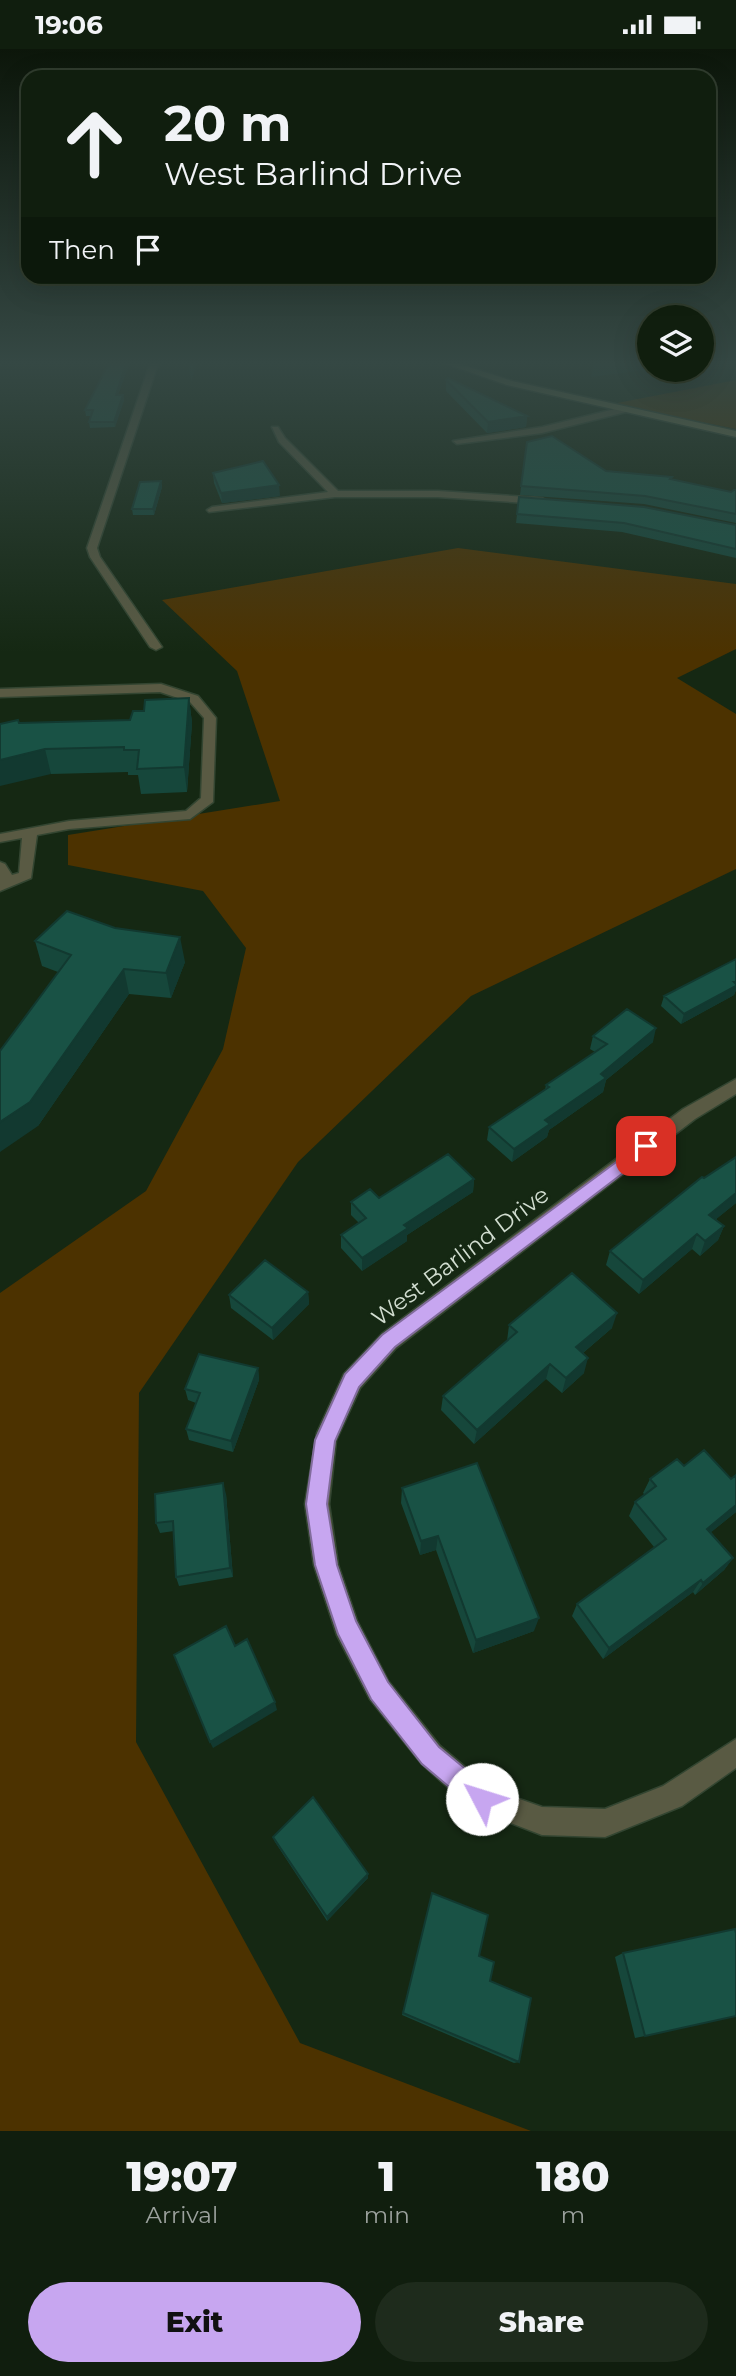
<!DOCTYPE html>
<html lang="en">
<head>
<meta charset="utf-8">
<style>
	:root { --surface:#101e0e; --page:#1e2b1c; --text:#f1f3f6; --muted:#9ca29e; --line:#303c2e; --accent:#c7a6f0 }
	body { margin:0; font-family:Montserrat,sans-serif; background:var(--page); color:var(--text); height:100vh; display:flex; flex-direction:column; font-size:26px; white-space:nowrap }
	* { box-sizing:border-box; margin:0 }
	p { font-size:23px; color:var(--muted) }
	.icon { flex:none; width:38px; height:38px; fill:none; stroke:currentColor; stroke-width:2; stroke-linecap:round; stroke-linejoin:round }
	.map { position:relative; height:2082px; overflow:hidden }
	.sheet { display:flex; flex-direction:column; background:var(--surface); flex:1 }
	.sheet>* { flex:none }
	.hud { position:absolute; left:21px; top:21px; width:695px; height:214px; border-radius:21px; box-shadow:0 7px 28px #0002,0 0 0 2px var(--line); background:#101e0e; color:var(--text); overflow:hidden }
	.controls { position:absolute; left:637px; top:256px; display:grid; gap:14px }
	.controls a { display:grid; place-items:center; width:77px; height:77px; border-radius:50%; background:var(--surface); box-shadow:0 7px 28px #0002,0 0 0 2px var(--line); font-size:35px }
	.pin { position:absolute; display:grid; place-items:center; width:60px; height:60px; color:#fff; margin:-30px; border-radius:14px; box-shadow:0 4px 10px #0006 }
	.me { position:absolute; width:77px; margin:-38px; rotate:310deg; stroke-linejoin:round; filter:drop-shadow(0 0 5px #0008) }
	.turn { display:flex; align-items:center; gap:24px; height:147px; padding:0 28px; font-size:32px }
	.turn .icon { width:91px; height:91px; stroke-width:2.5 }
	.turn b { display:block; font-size:49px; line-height:60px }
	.then { display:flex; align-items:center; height:66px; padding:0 28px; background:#0003; gap:14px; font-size:26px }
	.eta { display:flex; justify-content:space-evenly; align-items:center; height:119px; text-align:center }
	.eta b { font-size:42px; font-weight:800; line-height:49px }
	.primary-button { display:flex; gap:14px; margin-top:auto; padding:14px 28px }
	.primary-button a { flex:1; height:80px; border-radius:42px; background:var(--accent); color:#111; font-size:28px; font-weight:800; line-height:80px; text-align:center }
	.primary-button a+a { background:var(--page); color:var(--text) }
	.status { display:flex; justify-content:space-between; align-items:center; height:49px; padding:0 35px; background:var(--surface); direction:ltr }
	.status svg { height:19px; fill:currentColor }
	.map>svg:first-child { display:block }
</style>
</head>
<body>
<div class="status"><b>19:06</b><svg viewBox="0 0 49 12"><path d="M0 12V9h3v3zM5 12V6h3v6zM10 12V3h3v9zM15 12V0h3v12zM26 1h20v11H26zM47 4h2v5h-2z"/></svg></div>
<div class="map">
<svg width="736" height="2082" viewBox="0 0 736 2082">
	<rect width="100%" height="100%" fill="#152813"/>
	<!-- green -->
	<path fill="#4c3200" d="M 736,331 L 736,380 L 612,355 Z
		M 458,499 L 736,535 L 736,600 L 677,629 L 736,665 L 736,820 L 471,947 L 298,1113 L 139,1344 L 136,1693 L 300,1994 L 531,2082 L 0,2082 L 0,1244 L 146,1142 L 223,1000 L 246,899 L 203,842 L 68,816 L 68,786 L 280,752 L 237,622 L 162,551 Z"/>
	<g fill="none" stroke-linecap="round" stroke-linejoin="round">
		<!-- street casing -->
		<g stroke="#334531" stroke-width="3">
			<path id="street" d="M 151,312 L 159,312 L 97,499 L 100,508 L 162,598 L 156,601 L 150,598 L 90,508 L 87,499 Z
				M 623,358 L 626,363 L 542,384 L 457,395 L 453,392 L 542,378 Z
				M 272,378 L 278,378 L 285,389 L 338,442 L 438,442 L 542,449 L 547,452 L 542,455 L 438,448 L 335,448 L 209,463 L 207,461 L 212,458 L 328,443 L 279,393 Z
				M 161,635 L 198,647 L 216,669 L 213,753 L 190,770 L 69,780 L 37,786 L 31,829 L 0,842 L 0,813 L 5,815 L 12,826 L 19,824 L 22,789 L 0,793 L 0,785 L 69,772 L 186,762 L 201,749 L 204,669 L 190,653 L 160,643 L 0,648 L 0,640 Z
				M 736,1030 L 736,1045 L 695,1070 L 396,1299 L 360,1339 L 336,1391 L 329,1455 L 338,1516 L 357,1572 L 388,1632 L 440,1697 L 491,1740 L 542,1758 L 605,1760 L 663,1737 L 736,1690 L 736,1719 L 682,1757 L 605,1788 L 542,1786 L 482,1763 L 472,1760 L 422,1715 L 370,1650 L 337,1586 L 314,1516 L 305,1455 L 317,1384 L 344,1325 L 382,1285 L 683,1060 Z"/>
		</g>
		<!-- secondary casing -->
		<g stroke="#334531" stroke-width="3">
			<path id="secondary" d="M 438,312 L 451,312 L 512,332 L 736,382 L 736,388 L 507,336 Z"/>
		</g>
		<!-- street -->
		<use href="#street" fill="#595a43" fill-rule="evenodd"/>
		<!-- secondary -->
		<use href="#secondary" fill="#777954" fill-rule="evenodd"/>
	</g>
	<!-- wall -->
	<path fill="#16473b" d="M 130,312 L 118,346 L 123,346 L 124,351 L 115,378 L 90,379 L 89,373 L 91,367 L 86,367 L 85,361 Z
		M 446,331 L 527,367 L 526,378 L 487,384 L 446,342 Z
		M 527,393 L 606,422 L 671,431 L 731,443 L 736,441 L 736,474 L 644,455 L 520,446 Z
		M 213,424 L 280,447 L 222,454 L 214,434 Z
		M 161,432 L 162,438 L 154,466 L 133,466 L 132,460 Z
		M 519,448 L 736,476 L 736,509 L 622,483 L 516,474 Z
		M 189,649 L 192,674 L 187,743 L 141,745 L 138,726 L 128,726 L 128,723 L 51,725 L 19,674 L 130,671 L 144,662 Z
		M 35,892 L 185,913 L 171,949 L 129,945 L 38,1077 L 58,923 L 42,917 Z
		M 736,941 L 734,946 L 681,975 L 661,957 L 664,947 Z
		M 593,987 L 653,993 L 606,1031 L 603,1043 L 549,1081 L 547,1088 L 512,1113 L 487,1091 L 489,1078 L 545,1041 L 546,1036 L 595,1003 L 590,1000 Z
		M 736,1108 L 736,1154 L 716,1170 L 724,1177 L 718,1191 L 700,1207 L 692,1200 L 639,1245 L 606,1216 L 610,1202 L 704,1129 Z
		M 474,1130 L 473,1143 L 407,1186 L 407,1192 L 362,1222 L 341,1199 L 341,1186 L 359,1174 L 351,1166 L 351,1153 L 379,1149 Z
		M 308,1243 L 309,1255 L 273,1291 L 231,1259 L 229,1246 Z
		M 509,1276 L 612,1279 L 583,1304 L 584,1324 L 562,1344 L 546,1330 L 474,1395 L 441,1361 L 443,1347 L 507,1292 Z
		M 258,1319 L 259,1331 L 233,1403 L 189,1391 L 186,1380 L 196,1354 L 188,1351 L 185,1340 Z
		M 684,1417 L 731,1430 L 736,1426 L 736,1463 L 711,1483 L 733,1509 L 724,1521 L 695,1546 L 693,1543 L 603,1610 L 572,1567 L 577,1555 L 654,1498 L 629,1467 L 635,1453 L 645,1446 L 643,1444 L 650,1430 Z
		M 402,1439 L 534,1582 L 473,1604 L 436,1501 L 420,1506 L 401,1454 Z
		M 226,1445 L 233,1528 L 179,1537 L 176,1528 L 174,1482 L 160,1484 L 156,1474 Z
		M 273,1788 L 368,1829 L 327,1872 L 275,1793 Z
		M 432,1844 L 479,1907 L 490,1932 L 519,2013 L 514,2014 L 402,1966 Z
		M 623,1904 L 645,1987 L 635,1989 L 615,1908 Z"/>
	<!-- shaded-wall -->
	<path fill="#123930" d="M 127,312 L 130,312 L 116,351 L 116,346 Z
		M 196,312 L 198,312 L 191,332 L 191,327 Z
		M 594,312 L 649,312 L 649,320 L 654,320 L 591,328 Z
		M 123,346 L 124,351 L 115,378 L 114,373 Z
		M 527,367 L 526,378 L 487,384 L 488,373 Z
		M 161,432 L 162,438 L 154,466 L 153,460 Z
		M 279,436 L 280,447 L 222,454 L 221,444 Z
		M 189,649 L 192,674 L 187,743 L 184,718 Z
		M 45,700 L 51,725 L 0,737 L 0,711 Z
		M 180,888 L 185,913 L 171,949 L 166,924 Z
		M 124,920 L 129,945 L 38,1077 L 0,1103 L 0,1073 Z
		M 736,933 L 736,941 L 734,946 L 681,975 L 684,965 Z
		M 656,979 L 653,993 L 606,1031 L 603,1043 L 549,1081 L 547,1088 L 512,1113 L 514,1100 L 545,1071 Z
		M 474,1130 L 473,1143 L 407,1186 L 407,1192 L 362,1222 L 362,1209 L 404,1176 Z
		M 736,1144 L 736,1154 L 704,1180 L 709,1166 Z
		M 724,1177 L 718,1191 L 700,1207 L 705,1192 Z
		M 697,1185 L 692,1200 L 639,1245 L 643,1231 Z
		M 308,1243 L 309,1255 L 273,1291 L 272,1279 Z
		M 617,1264 L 612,1279 L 572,1313 L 576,1298 Z
		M 588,1309 L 584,1324 L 562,1344 L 566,1329 Z
		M 550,1315 L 546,1330 L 474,1395 L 477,1381 Z
		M 258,1319 L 259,1331 L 233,1403 L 231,1392 Z
		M 223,1434 L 226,1445 L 233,1528 L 230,1519 Z
		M 736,1456 L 736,1463 L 699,1493 L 707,1480 Z
		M 438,1487 L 436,1501 L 420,1506 L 421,1492 Z
		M 733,1509 L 724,1521 L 695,1546 L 703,1534 Z
		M 701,1531 L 693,1543 L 603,1610 L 609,1599 Z
		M 539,1569 L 534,1582 L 473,1604 L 476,1591 Z
		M 275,1653 L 277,1661 L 213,1699 L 210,1693 Z
		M 368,1825 L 368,1829 L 327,1872 L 327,1868 Z"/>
	<!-- building -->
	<path fill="#195245" stroke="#123930" stroke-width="2" d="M 110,312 L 127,312 L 116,346 L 123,346 L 114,373 L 89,373 L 93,361 L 85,361 Z
		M 189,312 L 196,312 L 191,327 Z
		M 448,329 L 527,367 L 488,373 L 446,331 Z
		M 552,387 L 606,422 L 672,428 L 670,430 L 731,443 L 734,441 L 736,441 L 736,465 L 645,447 L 521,437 L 527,393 Z
		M 263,412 L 279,436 L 221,444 L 213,424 Z
		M 161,432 L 153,460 L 132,460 L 140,433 Z
		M 519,448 L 644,458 L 736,476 L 736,500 L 624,474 L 517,465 Z
		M 189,649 L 184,718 L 137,720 L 139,701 L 124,701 L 124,698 L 45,700 L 0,711 L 0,675 L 18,671 L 19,674 L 130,671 L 133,662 L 144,662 L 145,651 Z
		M 67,862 L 115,879 L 180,888 L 166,924 L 124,920 L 30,1053 L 0,1073 L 0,1002 L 71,906 L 35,892 Z
		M 736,910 L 736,933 L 734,933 L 736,935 L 736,937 L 684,965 L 664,947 Z
		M 627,960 L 656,979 L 601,1025 L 606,1029 L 545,1071 L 550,1075 L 514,1100 L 489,1078 L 549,1038 L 546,1036 L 607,995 L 593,987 Z
		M 448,1105 L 474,1130 L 404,1176 L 408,1179 L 362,1209 L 341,1186 L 366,1169 L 351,1153 L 370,1140 L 379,1149 Z
		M 736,1108 L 736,1144 L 709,1166 L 724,1177 L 705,1192 L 697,1185 L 643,1231 L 610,1202 L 702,1128 L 704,1129 Z
		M 265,1211 L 308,1243 L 272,1279 L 229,1246 Z
		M 572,1224 L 617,1264 L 576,1298 L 588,1309 L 566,1329 L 550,1315 L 477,1381 L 443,1347 L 517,1283 L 509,1276 Z
		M 199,1305 L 258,1319 L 231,1392 L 186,1380 L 200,1344 L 185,1340 Z
		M 704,1401 L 731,1430 L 736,1426 L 736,1456 L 707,1480 L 733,1509 L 703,1534 L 701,1531 L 609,1599 L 577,1555 L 666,1490 L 635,1453 L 656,1437 L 650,1430 L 677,1410 L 684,1417 Z
		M 477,1414 L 539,1569 L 476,1591 L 438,1487 L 421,1492 L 402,1439 Z
		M 223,1434 L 230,1519 L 176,1528 L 173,1472 L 156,1474 L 155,1445 Z
		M 226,1577 L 235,1597 L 247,1590 L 275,1653 L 210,1693 L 174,1606 Z
		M 313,1748 L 368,1825 L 327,1868 L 273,1788 Z
		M 432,1844 L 488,1866 L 479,1907 L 494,1913 L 490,1932 L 531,1949 L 519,2013 L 403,1964 Z
		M 735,1880 L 736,1884 L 736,1967 L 645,1987 L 623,1904 Z"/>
	<!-- sky -->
	<linearGradient id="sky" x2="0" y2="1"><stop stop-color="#0c160a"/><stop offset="0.52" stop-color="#354844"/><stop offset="1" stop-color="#354844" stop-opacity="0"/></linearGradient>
	<rect width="736" height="604" fill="url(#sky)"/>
	<!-- route -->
	<path fill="#c7a6f0" stroke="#816c9c" stroke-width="2" d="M 646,1091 L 652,1093 L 655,1097 L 652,1102 L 395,1298 L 359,1338 L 335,1392 L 327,1455 L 337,1516 L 356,1572 L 388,1633 L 439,1698 L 491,1741 L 495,1750 L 491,1759 L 482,1762 L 474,1759 L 422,1715 L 371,1650 L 338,1585 L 315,1516 L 306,1455 L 315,1391 L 345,1325 L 382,1286 Z"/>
	<g text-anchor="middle" stroke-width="5" stroke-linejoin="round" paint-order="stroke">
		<!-- street labels -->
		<g font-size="23" fill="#d1ddd0" stroke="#152813">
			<text transform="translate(460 1207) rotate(-37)" y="8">West Barlind Drive</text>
		</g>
	</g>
</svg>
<div class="controls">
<a><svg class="icon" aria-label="layers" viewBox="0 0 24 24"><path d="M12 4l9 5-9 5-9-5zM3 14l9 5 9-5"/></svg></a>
</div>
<div class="pin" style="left:646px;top:1097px;background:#d93025"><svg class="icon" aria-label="arrive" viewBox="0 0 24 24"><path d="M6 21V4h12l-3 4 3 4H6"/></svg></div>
<svg class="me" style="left:482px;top:1750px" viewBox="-20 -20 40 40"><circle r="19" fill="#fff"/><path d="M0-13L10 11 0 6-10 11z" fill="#c7a6f0"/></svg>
<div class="hud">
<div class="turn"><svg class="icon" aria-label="ahead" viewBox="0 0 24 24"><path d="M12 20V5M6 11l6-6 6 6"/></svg><div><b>20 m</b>West Barlind Drive</div></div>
<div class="then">Then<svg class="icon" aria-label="arrive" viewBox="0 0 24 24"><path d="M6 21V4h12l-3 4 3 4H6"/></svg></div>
</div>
</div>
<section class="sheet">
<div class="eta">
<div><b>19:07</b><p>Arrival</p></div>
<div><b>1</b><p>min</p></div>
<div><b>180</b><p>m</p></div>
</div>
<div class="primary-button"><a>Exit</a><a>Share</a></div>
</section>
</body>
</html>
